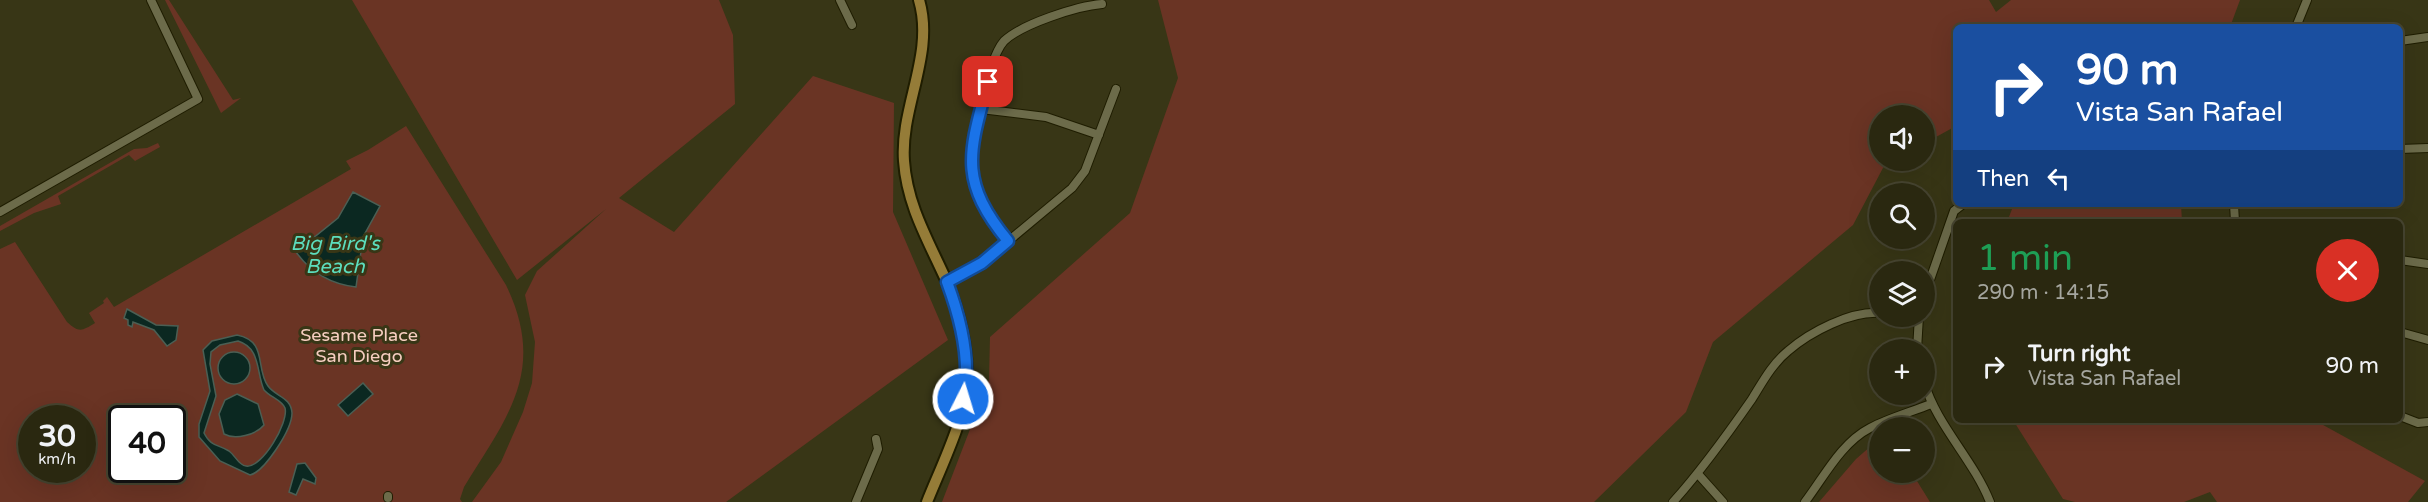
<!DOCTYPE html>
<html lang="en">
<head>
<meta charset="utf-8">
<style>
	:root { --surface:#2a2810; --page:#36341e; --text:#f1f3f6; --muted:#a5a69f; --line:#464430 }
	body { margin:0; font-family:"Varela Round",sans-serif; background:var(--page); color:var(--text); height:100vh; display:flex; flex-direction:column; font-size:22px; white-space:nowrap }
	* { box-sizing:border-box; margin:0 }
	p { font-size:20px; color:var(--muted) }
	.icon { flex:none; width:33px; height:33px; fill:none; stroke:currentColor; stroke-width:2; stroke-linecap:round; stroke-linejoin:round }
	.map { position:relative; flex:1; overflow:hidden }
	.sheet { position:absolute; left:1953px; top:219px; width:450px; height:204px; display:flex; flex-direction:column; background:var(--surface); border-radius:9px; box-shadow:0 6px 24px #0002,0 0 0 2px var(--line) }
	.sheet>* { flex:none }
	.guide { position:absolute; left:1953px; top:24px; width:450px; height:183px; border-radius:9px; box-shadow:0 6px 24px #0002,0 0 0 2px var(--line); background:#1a4fa0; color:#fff; overflow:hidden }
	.tools { position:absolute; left:1869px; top:105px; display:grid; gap:12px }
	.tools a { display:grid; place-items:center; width:66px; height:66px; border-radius:50%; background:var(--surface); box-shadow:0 6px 24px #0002,0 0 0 2px var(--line); font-size:30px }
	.speed { position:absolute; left:18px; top:405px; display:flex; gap:12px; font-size:30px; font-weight:700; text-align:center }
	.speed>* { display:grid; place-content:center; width:78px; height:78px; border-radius:50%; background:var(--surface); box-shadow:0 6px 24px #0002,0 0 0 2px var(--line); line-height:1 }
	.speed small { font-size:15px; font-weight:400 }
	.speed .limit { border:3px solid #111; border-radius:9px; background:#fff; color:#111 }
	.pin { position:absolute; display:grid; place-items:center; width:51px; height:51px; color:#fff; margin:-26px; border-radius:12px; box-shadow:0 3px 9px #0006 }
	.me { position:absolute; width:66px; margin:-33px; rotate:5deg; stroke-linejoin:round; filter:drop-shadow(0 0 4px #0008) }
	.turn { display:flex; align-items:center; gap:21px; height:126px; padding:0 24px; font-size:27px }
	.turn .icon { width:78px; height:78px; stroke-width:2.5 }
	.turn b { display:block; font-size:42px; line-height:51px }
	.then { display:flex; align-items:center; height:57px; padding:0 24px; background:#0003; gap:12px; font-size:22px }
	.round { display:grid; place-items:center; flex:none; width:63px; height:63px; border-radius:32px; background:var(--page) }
	.headline { display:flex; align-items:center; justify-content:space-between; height:102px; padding:0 24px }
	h1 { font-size:36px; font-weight:600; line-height:45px; color:#1e9e55 }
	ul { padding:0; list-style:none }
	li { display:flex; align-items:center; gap:18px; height:90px; padding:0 24px }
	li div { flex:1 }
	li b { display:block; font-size:22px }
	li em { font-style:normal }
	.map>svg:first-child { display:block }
</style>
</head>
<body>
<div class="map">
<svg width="2428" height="502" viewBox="0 0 2428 502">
	<rect width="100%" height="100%" fill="#383616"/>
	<!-- green -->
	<path fill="#6a3424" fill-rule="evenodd" d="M 165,0 L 169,0 L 233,100 L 241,98 L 221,113 Z
		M 352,0 L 719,0 L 733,35 L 735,104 L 619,198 L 674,232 L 813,76 L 894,103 L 893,212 L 948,340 L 726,502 L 472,502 L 501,462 L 523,412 L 532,383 L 535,342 L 525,295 L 537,271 L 606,209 L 517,280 Z
		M 1158,0 L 1989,0 L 1996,12 L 2011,0 L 2240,0 L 2230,27 L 1956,27 L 1956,126 L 1925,143 L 1924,116 L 1880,116 L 1880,160 L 1894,161 L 1884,166 L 1853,225 L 1713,342 L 1686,412 L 1594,502 L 942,502 L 989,380 L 990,337 L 1130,213 L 1178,78 Z
		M 406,126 L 506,285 C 547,370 508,416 464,487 L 460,499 L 462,502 L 0,502 L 0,249 L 15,242 L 67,322 C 79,333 82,331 95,323 L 89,313 L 104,303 L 103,301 L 107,297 L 114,307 L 351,169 L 346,161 L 368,150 ZM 32,418 L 82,418 L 82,470 L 32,470 ZM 122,418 L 172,418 L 172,470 L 122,470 Z
		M 158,143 L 160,147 L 135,161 L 129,155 L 58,196 L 61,204 L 34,213 L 0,231 L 0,226 L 134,149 L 147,148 Z
		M 2014,204 L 2181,204 L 2182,222 L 2007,222 Z
		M 2013,420 L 2314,420 L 2425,481 L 2408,502 L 2217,502 L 2210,492 L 2184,502 L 2075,502 L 2063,499 Z
		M 1879,439 L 1880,472 L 1912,473 L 1930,502 L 1819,502 L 1856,459 Z"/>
	<!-- water -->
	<path fill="#0b2821" stroke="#4b5f54" stroke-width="1.5" fill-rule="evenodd" d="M 353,192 L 380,206 L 363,237 L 356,287 C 330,284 311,273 296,252 L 338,218 Z
		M 127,309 L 156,325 L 178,326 L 176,340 L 167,346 L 154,330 L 133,322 L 132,327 L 128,325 L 128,320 L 124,318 Z
		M 237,335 C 268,341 255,368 268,386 C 276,397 291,397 292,413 C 292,430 264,472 250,475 L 220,461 L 199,437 L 199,424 L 210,391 L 203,350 L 212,341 ZM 238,341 C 261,348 256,372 264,390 C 270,397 282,400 285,408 C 289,422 262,469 246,466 C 238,465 236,456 229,451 C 218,444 211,447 204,433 L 216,396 L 210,364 L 211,352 L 220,345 Z
		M218 368a16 16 0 1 1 32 0a16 16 0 1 1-32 0Z
		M 363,383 L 373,394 L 348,416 L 338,405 Z
		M 237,394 L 258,404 L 264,425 C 256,435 235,440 224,434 L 219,414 L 225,400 Z
		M 305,463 L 316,478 L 315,484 L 303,479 L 296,495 L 289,492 L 297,464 Z"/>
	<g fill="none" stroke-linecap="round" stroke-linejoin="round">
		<!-- street casing -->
		<g stroke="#1f1d00" stroke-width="10">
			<path id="street" d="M 840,0 L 852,25
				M 2296,27 L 2307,0
				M 2400,41 L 2428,37
				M 981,109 L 1046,117 L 1099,135
				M 2400,149 L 2428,148
				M 2234,204 L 2235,222
				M 0,212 L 198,99 L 151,0
				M 1008,241 C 994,224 981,208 974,187 C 966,160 986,61 1004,41 C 1022,24 1077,6 1102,4
				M 2400,260 L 2428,264
				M 947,282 L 982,263 L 1072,188 L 1085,171 L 1116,89
				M 1924,297 L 1954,211 L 1963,204
				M 2400,332 L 2428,340
				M 1917,350 L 1919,316
				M 1924,382 C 1937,426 1973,459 1990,502
				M 2400,416 L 2418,423 L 2428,422
				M 1698,474 L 1723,502
				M 388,496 L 388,498
				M 856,502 L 878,449 L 876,439
				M 1673,502 C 1702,470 1727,435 1752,399 C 1762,383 1772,364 1788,351 C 1810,332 1850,311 1880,313
				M 1805,502 C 1824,477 1841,443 1870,428 C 1889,418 1911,412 1931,404"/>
		</g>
		<!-- secondary casing -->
		<g stroke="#1f1d00" stroke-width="14">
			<path id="secondary" d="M 919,0 C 935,54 900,107 904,161 C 907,205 928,240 946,280 C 959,310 968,348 967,382 C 966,417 940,469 927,502"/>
		</g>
		<!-- street -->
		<use href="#street" stroke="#6c6b4a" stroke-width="8"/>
		<!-- secondary -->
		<use href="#secondary" stroke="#957c38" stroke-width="10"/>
	</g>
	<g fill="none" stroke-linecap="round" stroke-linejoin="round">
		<!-- route casing -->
		<g stroke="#114b97" stroke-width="15">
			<path id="route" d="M 963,399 C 972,361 960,317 947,282 L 982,263 L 1008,241 C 958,180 969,153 988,82"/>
		</g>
		<!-- route -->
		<use href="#route" stroke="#1a73e8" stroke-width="10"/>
	</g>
	<g text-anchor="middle" stroke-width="6" stroke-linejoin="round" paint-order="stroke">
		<!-- park labels -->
		<g font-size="18" fill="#f7cec1" stroke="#383616">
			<text x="359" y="341">Sesame Place<tspan x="359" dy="21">San Diego</tspan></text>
		</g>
		<!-- water labels -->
		<g font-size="20" font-style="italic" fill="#5cddbd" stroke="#383616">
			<text x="335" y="250">Big Bird's<tspan x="335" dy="23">Beach</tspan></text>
		</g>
	</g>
</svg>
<div class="tools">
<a><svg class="icon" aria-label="sound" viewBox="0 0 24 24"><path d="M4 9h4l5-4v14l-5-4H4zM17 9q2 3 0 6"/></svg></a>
<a><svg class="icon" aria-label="search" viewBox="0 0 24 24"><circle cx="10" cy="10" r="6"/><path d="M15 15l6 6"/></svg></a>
<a><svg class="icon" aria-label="layers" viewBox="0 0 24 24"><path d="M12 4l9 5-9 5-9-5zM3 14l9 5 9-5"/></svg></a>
<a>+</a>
<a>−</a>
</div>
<div class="speed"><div>30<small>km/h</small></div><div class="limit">40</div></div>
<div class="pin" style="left:988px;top:82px;background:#d93025"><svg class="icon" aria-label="arrive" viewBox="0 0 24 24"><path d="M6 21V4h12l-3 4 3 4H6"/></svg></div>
<svg class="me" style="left:963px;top:399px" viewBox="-20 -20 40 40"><circle r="17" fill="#1a73e8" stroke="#fff" stroke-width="3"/><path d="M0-11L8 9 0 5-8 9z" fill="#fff"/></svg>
<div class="guide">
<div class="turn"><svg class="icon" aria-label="right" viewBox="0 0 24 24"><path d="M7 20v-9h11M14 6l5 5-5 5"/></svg><div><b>90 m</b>Vista San Rafael</div></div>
<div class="then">Then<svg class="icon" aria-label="left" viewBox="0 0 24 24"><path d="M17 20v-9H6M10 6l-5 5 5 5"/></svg></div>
</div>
<section class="sheet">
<div class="headline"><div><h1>1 min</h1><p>290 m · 14:15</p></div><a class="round" style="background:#d93025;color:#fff"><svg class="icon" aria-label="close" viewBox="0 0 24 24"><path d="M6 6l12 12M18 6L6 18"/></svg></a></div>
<ul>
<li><svg class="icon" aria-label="right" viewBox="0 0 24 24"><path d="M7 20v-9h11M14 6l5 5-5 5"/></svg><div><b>Turn right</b><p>Vista San Rafael</p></div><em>90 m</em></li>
</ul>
</section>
</div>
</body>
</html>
